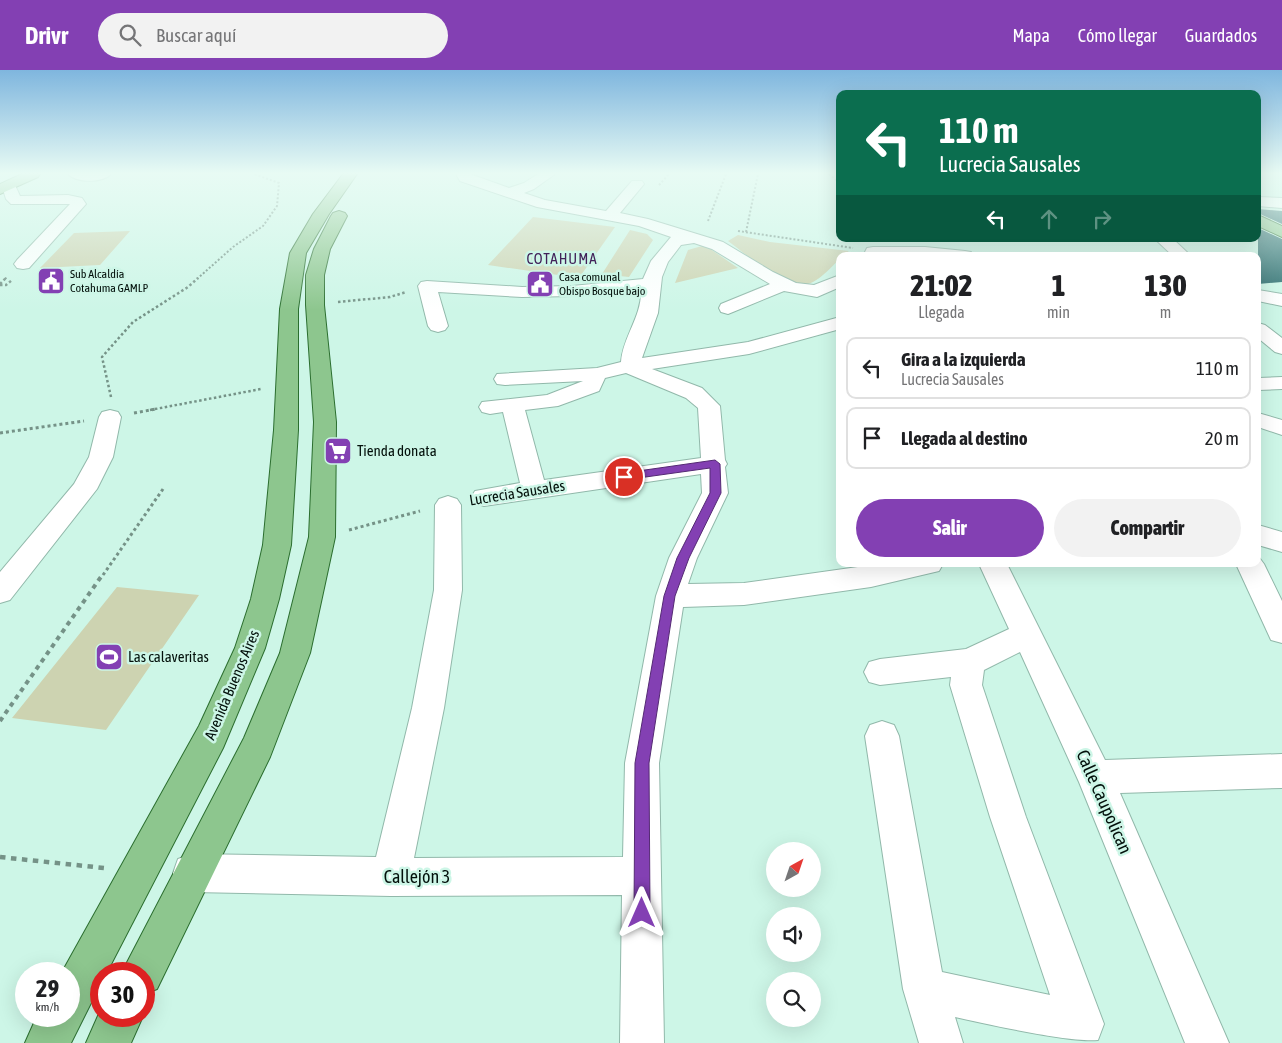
<!DOCTYPE html>
<html lang="es">
<head>
<meta charset="utf-8">
<style>
	:root { --surface:#fff; --page:#f2f2f2; --text:#202124; --muted:#757577; --line:#e0e0e0; --accent:#8340b3 }
	body { margin:0; font-family:"Asap Condensed",sans-serif; background:var(--page); color:var(--text); height:100vh; display:flex; flex-direction:column; font-size:19px; white-space:nowrap }
	* { box-sizing:border-box; margin:0 }
	p { font-size:16px; color:var(--muted) }
	.icon { flex:none; width:28px; height:28px; fill:none; stroke:currentColor; stroke-width:2; stroke-linecap:round; stroke-linejoin:round }
	.map { position:relative; flex:1; overflow:hidden }
	.panel { position:absolute; left:836px; top:182px; width:425px; height:315px; display:flex; flex-direction:column; background:var(--surface); border-radius:10px; box-shadow:0 5px 20px #0002 }
	.panel>* { flex:none }
	.top-card { position:absolute; left:836px; top:20px; width:425px; height:152px; border-radius:10px; box-shadow:0 5px 20px #0002; background:#0b6e4f; color:#fff; overflow:hidden }
	.needle { width:32px; rotate:40deg }
	.fabs { position:absolute; left:766px; top:772px; display:grid; gap:10px }
	.fabs a { display:grid; place-items:center; width:55px; height:55px; border-radius:50%; background:var(--surface); box-shadow:0 5px 20px #0002; font-size:25px }
	.speed { position:absolute; left:15px; top:892px; display:flex; gap:10px; font-size:25px; font-weight:700; text-align:center }
	.speed>* { display:grid; place-content:center; width:65px; height:65px; border-radius:50%; background:var(--surface); box-shadow:0 5px 20px #0002; line-height:1 }
	.speed small { font-size:12px; font-weight:400 }
	.speed .limit { border:8px solid #d22; background:#fff; color:#111 }
	.pin { position:absolute; display:grid; place-items:center; width:42px; height:42px; color:#fff; margin:-21px; border:2px solid #fff; border-radius:50%; box-shadow:0 1px 5px #0007 }
	.me { position:absolute; width:55px; margin:-28px; rotate:0deg; stroke-linejoin:round; filter:drop-shadow(0 0 4px #0008) }
	.turn { display:flex; align-items:center; gap:18px; height:105px; padding:0 20px; font-size:22px }
	.turn .icon { width:65px; height:65px; stroke-width:2.5 }
	.turn b { display:block; font-size:35px; line-height:42px }
	.lanes { display:flex; align-items:center; height:48px; padding:0 20px; background:#0003; justify-content:center; gap:25px; direction:ltr }
	.lanes .off { opacity:.35 }
	.eta { display:flex; justify-content:space-evenly; align-items:center; height:85px; text-align:center }
	.eta b { font-size:30px; font-weight:800; line-height:35px }
	.primary-button { display:flex; gap:10px; margin-top:auto; padding:10px 20px }
	.primary-button a { flex:1; height:58px; border-radius:30px; background:var(--accent); color:#fff; font-size:20px; font-weight:800; line-height:58px; text-align:center }
	.primary-button a+a { background:var(--page); color:var(--text) }
	ul { padding:0; list-style:none }
	li { display:flex; align-items:center; gap:15px; height:62px; margin:0 10px 8px; padding:0 10px; border:2px solid var(--line); border-radius:10px }
	li div { flex:1 }
	li b { display:block; font-size:19px }
	li em { font-style:normal }
	header { display:flex; align-items:center; gap:30px; box-sizing:border-box; height:70px; padding:0 25px; background:var(--accent); color:#fff }
	header strong { font-size:24px }
	nav { display:flex; gap:28px; margin-inline-start:auto; font-size:18px }
	.search { width:350px; height:45px; background:var(--page); display:flex; align-items:center; gap:12px; box-sizing:border-box; padding:0 18px; border-radius:28px; color:var(--muted); font-size:19px }
	.map>svg:first-child { display:block }
</style>
</head>
<body>
<header>
<strong>Drivr</strong>
<div class="search"><svg class="icon" aria-label="search" viewBox="0 0 24 24"><circle cx="10" cy="10" r="6"/><path d="M15 15l6 6"/></svg>Buscar aquí</div>
<nav><a>Mapa</a><a>Cómo llegar</a><a>Guardados</a></nav>
</header>
<div class="map">
<svg width="1282" height="973" viewBox="0 0 1282 973">
	<rect width="100%" height="100%" fill="#cdf6e7"/>
	<!-- green -->
	<path fill="#cdd3b1" d="M 533,147 L 615,157 L 579,208 L 488,195 Z
		M 630,160 L 647,164 L 653,170 L 629,207 L 602,204 Z
		M 130,161 L 100,195 L 40,198 L 74,163 Z
		M 738,165 L 770,172 L 849,181 L 840,186 L 840,189 C 832,196 823,207 813,212 C 790,224 746,184 728,171 Z
		M 702,176 L 709,178 L 738,198 L 675,213 L 688,180 Z
		M 117,517 L 199,525 L 106,660 L 12,648 Z"/>
	<!-- building -->
	<path fill="#286a6c" d="M 1258,139 L 1282,141 L 1282,154 L 1258,143 Z
		M 1258,158 L 1282,169 L 1282,212 L 1258,214 Z"/>
	<g fill="none" stroke-linecap="round" stroke-linejoin="round">
		<!-- minor casing -->
		<g stroke="#91b8aa" stroke-width="2">
			<path id="minor" d="M 68,104 L 111,104 C 103,113 76,113 68,104 Z
				M 456,104 L 470,104 L 509,118 L 524,113 L 538,104 L 555,104 L 534,119 L 524,123 L 545,130 L 606,141 L 632,111 L 642,111 L 644,114 L 620,143 L 648,149 L 723,172 L 773,202 L 796,213 L 814,215 L 840,205 L 840,217 L 817,227 L 784,221 L 728,244 L 721,242 L 719,238 L 721,234 L 770,214 L 712,179 L 694,173 L 681,175 L 668,192 L 662,207 L 658,243 L 642,288 L 748,272 L 840,247 L 840,259 L 749,284 L 652,299 L 702,318 L 720,336 L 725,390 L 727,394 L 725,397 L 728,423 L 697,488 L 688,514 L 744,513 L 879,494 L 943,494 L 939,501 L 871,517 L 744,535 L 683,537 L 659,693 L 664,973 L 620,973 L 622,825 L 391,826 L 192,822 L 178,817 L 173,803 L 178,789 L 192,784 L 376,787 L 412,638 L 434,520 L 435,435 L 439,429 L 448,426 L 457,429 L 461,435 L 462,520 L 444,638 L 414,788 L 623,787 L 625,693 L 656,526 L 669,488 L 702,423 L 701,404 L 484,436 L 475,433 L 471,427 L 475,421 L 520,413 L 503,342 L 490,344 L 482,342 L 479,337 L 482,332 L 547,325 L 583,311 L 505,315 L 497,314 L 494,309 L 497,304 L 597,298 L 621,292 C 623,266 642,247 641,220 L 572,226 L 522,227 L 438,222 L 448,256 L 445,260 L 438,262 L 431,260 L 428,256 L 418,216 L 421,212 L 427,211 L 522,217 L 572,216 L 643,209 L 651,191 L 671,167 L 639,156 L 537,137 L 460,111 ZM 626,303 L 686,328 L 698,338 L 701,388 L 544,410 L 525,340 L 558,336 L 599,321 L 605,308 Z
				M 9,112 L 14,113 L 20,126 L 68,125 L 82,128 L 86,134 L 29,198 L 23,199 L 17,198 L 14,194 L 17,190 L 70,134 L 11,134 L 6,129 L 2,116 L 4,113 Z
				M 1258,127 L 1282,128 L 1282,138 L 1258,136 Z
				M 1155,169 L 1173,169 L 1191,186 L 1173,186 Z
				M 873,177 L 925,177 L 965,181 L 971,182 L 973,186 L 867,186 L 865,182 L 867,178 Z
				M 1258,220 L 1282,224 L 1282,236 L 1258,231 Z
				M 1258,253 L 1265,255 L 1282,268 L 1282,284 L 1275,282 L 1258,268 Z
				M 1282,307 L 1282,319 L 1258,320 L 1258,308 Z
				M 110,340 L 118,342 L 121,347 L 113,387 L 97,419 L 10,530 L 0,533 L 0,502 L 74,414 L 89,387 L 99,347 L 102,342 Z
				M 1258,343 L 1282,350 L 1282,365 L 1258,357 Z
				M 1258,455 L 1282,462 L 1282,482 L 1258,475 Z
				M 1258,486 L 1264,494 L 1282,531 L 1282,573 L 1271,570 L 1236,494 L 1258,494 Z
				M 979,494 L 1007,494 L 1105,690 L 1282,684 L 1282,718 L 1120,723 L 1229,973 L 1185,973 L 1079,712 L 1020,582 L 984,600 L 982,615 L 1026,747 L 1104,954 L 1098,970 C 1071,973 986,954 955,947 L 963,973 L 919,973 L 903,919 L 865,666 L 870,655 L 882,651 L 894,655 L 899,666 L 942,902 L 1050,925 L 990,747 L 950,615 L 951,607 L 880,615 L 869,612 L 864,602 L 869,592 L 880,589 L 966,579 L 1009,559 Z"/>
		</g>
		<!-- major casing -->
		<g stroke="#2b6e2f" stroke-width="2">
			<path id="major" d="M 22,104 L 40,104 L 38,107 L 0,124 L 0,114 Z
				M 343,104 L 357,104 L 329,144 L 306,183 L 298,239 L 298,360 L 291,475 L 279,529 L 265,578 L 223,678 L 106,904 L 101,904 L 101,913 L 71,973 L 25,973 L 37,946 L 69,946 L 69,904 L 61,904 L 199,656 L 235,578 L 251,529 L 263,475 L 274,360 L 280,239 L 290,183 L 313,144 Z
				M 339,141 L 345,143 L 347,146 L 330,179 L 324,205 L 324,235 L 336,352 L 335,467 L 310,583 L 270,687 L 157,919 L 144,924 L 144,904 L 121,904 L 244,668 L 280,583 L 309,467 L 314,352 L 306,235 L 306,205 L 314,179 L 331,146 L 333,143 Z
				M 1258,145 L 1282,156 L 1282,167 L 1258,156 Z
				M 101,939 L 101,946 L 143,946 L 131,973 L 86,973 Z"/>
		</g>
		<!-- path-far4 -->
		<path stroke="#759287" stroke-width="2" stroke-dasharray="2 2" stroke-linecap="butt" d="M 829,104 L 840,113
			M 659,115 L 669,104
			M 708,151 L 726,104
			M 738,161 L 853,178
			M 746,162 L 758,104
			M 5,209 L 7,207
			M 197,209 L 233,177 L 263,156 L 277,136 L 279,113 L 254,104"/>
		<!-- path-far3 -->
		<path stroke="#759287" stroke-width="2.5" stroke-dasharray="2.5 2.5" stroke-linecap="butt" d="M 0,214 L 6,208
			M 0,215 L 6,215 L 12,210
			M 338,232 L 390,227 L 406,222
			M 111,327 L 102,287 L 133,252 L 188,217 L 198,208
			M 150,340 L 261,319"/>
		<!-- path-far2 -->
		<path stroke="#759287" stroke-width="3" stroke-dasharray="3 3" stroke-linecap="butt" d="M 134,343 L 156,339
			M 0,363 L 84,351
			M 349,460 L 420,441
			M 103,505 L 163,419"/>
		<!-- path-far1 -->
		<path stroke="#759287" stroke-width="4" stroke-dasharray="4.5 4.5" stroke-linecap="butt" d="M 0,651 L 103,504"/>
		<!-- path -->
		<path stroke="#759287" stroke-width="4.5" stroke-dasharray="5.5 5.5" stroke-linecap="butt" d="M 0,787 L 104,798"/>
		<!-- minor -->
		<use href="#minor" fill="#fff" fill-rule="evenodd"/>
		<!-- major -->
		<use href="#major" fill="#8dc68e" fill-rule="evenodd"/>
	</g>
	<!-- sky -->
	<linearGradient id="sky" x2="0" y2="1"><stop stop-color="#7fb6de"/><stop offset="0.43" stop-color="#e8fbf4"/><stop offset="1" stop-color="#e8fbf4" stop-opacity="0"/></linearGradient>
	<rect width="1282" height="240" fill="url(#sky)"/>
	<!-- route -->
	<path fill="#8340b3" stroke="#552a74" d="M 715,390 L 720,394 L 721,423 L 689,488 L 675,526 L 649,693 L 650,843 L 648,849 L 642,852 L 636,849 L 634,843 L 635,693 L 664,526 L 677,488 L 710,423 L 710,398 L 624,410 L 619,407 L 624,403 Z"/>
	<!-- icons -->
	<defs>
		<g id="civic-square" transform="scale(1.4375)"><rect x="-9" y="-9" width="18" height="18" rx="4" fill="#8340b3" stroke="#cdf6e7"/><path d="M-.6-6.5H3V-4.5H.6V-3L4-1V1h2V6H-6V1h2V-1L-.6-3ZM-1.2 2.5V6h2.4V2.5Z" fill="#fff"/></g>
		<g id="supermarket-square" transform="scale(1.4375)"><rect x="-9" y="-9" width="18" height="18" rx="4" fill="#8340b3" stroke="#cdf6e7"/><path d="M-6-5.5h2.5l.6 2H6L4.5 2H-2.5L-4.4-4H-6ZM-1.5 3.2a1.3 1.3 0 1 0 .1 0ZM3 3.2a1.3 1.3 0 1 0 .1 0Z" fill="#fff"/></g>
		<g id="stadium-square" transform="scale(1.4375)"><rect x="-9" y="-9" width="18" height="18" rx="4" fill="#8340b3" stroke="#cdf6e7"/><path d="M0-5a6.5 5 0 1 0 0 10a6.5 5 0 1 0 0-10ZM-3.5-1.8h7v3.6h-7Z" fill="#fff"/></g>
	</defs>
	<g fill-rule="evenodd">
		<use href="#civic-square" x="51" y="211"/>
		<use href="#civic-square" x="540" y="214"/>
		<use href="#supermarket-square" x="338" y="381"/>
		<use href="#stadium-square" x="109" y="587"/>
	</g>
	<g text-anchor="middle" stroke-width="5" stroke-linejoin="round" paint-order="stroke">
		<!-- far-poi labels -->
		<g font-size="12" fill="#03100b" stroke="#cdf6e7" text-anchor="start">
			<text x="70" y="208">Sub Alcaldía<tspan x="70" dy="14">Cotahuma GAMLP</tspan></text>
			<text x="559" y="211">Casa comunal<tspan x="559" dy="14">Obispo Bosque bajo</tspan></text>
		</g>
		<!-- far-quarter labels -->
		<g font-size="15" letter-spacing="1" fill="#412159" stroke="#cdf6e7">
			<text x="562" y="194">COTAHUMA</text>
		</g>
		<!-- poi labels -->
		<g font-size="15" fill="#03100b" stroke="#cdf6e7" text-anchor="start">
			<text x="357" y="386">Tienda donata</text>
			<text x="128" y="592">Las calaveritas</text>
		</g>
		<!-- street labels -->
		<g font-size="15" fill="#03100b" stroke="#cdf6e7">
			<text transform="translate(517 423) rotate(-9)" y="5">Lucrecia Sausales</text>
			<text transform="translate(232 615) rotate(-67)" y="5">Avenida Buenos Aires</text>
		</g>
		<!-- near-street labels -->
		<g font-size="18" fill="#03100b" stroke="#cdf6e7">
			<text transform="translate(1104 732) rotate(66)" y="6">Calle Caupolican</text>
			<text x="417" y="813">Callejón 3</text>
		</g>
	</g>
</svg>
<div class="fabs">
<a><svg class="needle" viewBox="-14 -14 28 28"><path d="M0-13l5 13h-10z" fill="#e53935"/><path d="M0 13l5-13h-10z" fill="#757577"/></svg></a>
<a><svg class="icon" aria-label="sound" viewBox="0 0 24 24"><path d="M4 9h4l5-4v14l-5-4H4zM17 9q2 3 0 6"/></svg></a>
<a><svg class="icon" aria-label="search" viewBox="0 0 24 24"><circle cx="10" cy="10" r="6"/><path d="M15 15l6 6"/></svg></a>
</div>
<div class="speed"><div>29<small>km/h</small></div><div class="limit">30</div></div>
<div class="pin" style="left:624px;top:407px;background:#d93025"><svg class="icon" aria-label="arrive" viewBox="0 0 24 24"><path d="M6 21V4h12l-3 4 3 4H6"/></svg></div>
<svg class="me" style="left:642px;top:843px" viewBox="-20 -20 40 40"><path d="M0-17L14 15 0 8-14 15z" fill="#8340b3" stroke="#fff" stroke-width="4"/></svg>
<div class="top-card">
<div class="turn"><svg class="icon" aria-label="left" viewBox="0 0 24 24"><path d="M17 20v-9H6M10 6l-5 5 5 5"/></svg><div><b>110 m</b>Lucrecia Sausales</div></div>
<div class="lanes"><svg class="icon" aria-label="left" viewBox="0 0 24 24"><path d="M17 20v-9H6M10 6l-5 5 5 5"/></svg><svg class="icon off" aria-label="ahead" viewBox="0 0 24 24"><path d="M12 20V5M6 11l6-6 6 6"/></svg><svg class="icon off" aria-label="right" viewBox="0 0 24 24"><path d="M7 20v-9h11M14 6l5 5-5 5"/></svg></div>
</div>
<section class="panel">
<div class="eta">
<div><b>21:02</b><p>Llegada</p></div>
<div><b>1</b><p>min</p></div>
<div><b>130</b><p>m</p></div>
</div>
<ul>
<li><svg class="icon" aria-label="left" viewBox="0 0 24 24"><path d="M17 20v-9H6M10 6l-5 5 5 5"/></svg><div><b>Gira a la izquierda</b><p>Lucrecia Sausales</p></div><em>110 m</em></li>
<li><svg class="icon" aria-label="arrive" viewBox="0 0 24 24"><path d="M6 21V4h12l-3 4 3 4H6"/></svg><div><b>Llegada al destino</b></div><em>20 m</em></li>
</ul>
<div class="primary-button"><a>Salir</a><a>Compartir</a></div>
</section>
</div>
</body>
</html>
